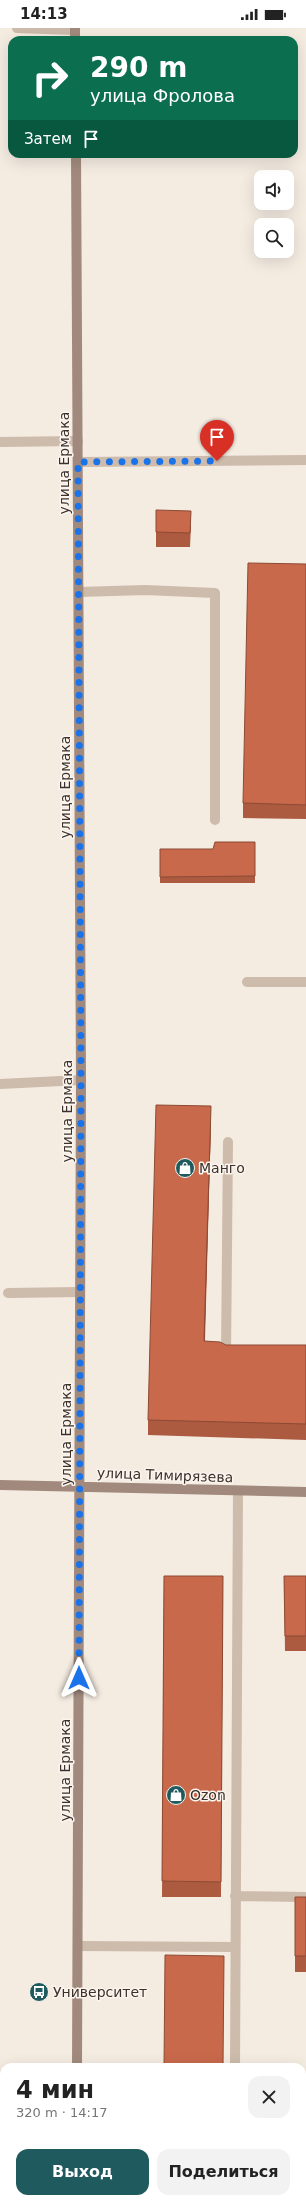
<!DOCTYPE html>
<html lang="ru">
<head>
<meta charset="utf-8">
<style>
	:root { --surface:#fff; --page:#f2f2f2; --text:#222; --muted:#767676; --accent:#1f5a5e }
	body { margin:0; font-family:"DejaVu Sans",sans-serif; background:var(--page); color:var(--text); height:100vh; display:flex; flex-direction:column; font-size:15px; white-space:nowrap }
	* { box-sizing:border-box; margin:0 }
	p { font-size:13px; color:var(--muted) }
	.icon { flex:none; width:22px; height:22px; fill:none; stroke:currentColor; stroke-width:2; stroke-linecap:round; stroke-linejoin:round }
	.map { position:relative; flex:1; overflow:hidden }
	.drawer { position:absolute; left:0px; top:2035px; width:306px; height:140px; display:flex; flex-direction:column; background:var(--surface); border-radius:12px 12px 0 0; box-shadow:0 4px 16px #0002 }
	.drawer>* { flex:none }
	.top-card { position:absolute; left:8px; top:8px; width:290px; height:122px; border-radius:12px; box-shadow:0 4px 16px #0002; background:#0b6e4f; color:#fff; overflow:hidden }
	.fabs { position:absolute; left:254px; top:142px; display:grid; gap:8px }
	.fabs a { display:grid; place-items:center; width:40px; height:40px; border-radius:8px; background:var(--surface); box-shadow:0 4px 16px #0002; font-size:20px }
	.pin { position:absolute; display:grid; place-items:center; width:34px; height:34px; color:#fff; margin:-41px -17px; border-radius:50% 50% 50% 0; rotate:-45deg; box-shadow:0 0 4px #0007 }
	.pin .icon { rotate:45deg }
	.me { position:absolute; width:44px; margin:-22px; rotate:0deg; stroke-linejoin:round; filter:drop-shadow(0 0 3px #0008) }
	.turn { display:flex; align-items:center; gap:14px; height:84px; padding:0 16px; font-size:18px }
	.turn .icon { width:52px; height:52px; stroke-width:2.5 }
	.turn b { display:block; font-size:28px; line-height:34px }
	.then { display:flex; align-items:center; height:38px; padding:0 16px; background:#0003; gap:8px; font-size:15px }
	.round { display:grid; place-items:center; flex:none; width:42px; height:42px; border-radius:12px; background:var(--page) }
	.head { display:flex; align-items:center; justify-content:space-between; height:68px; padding:0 16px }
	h1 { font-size:24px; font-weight:700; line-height:30px }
	.button { display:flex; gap:8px; margin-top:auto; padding:8px 16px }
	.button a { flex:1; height:46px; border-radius:12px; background:var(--accent); color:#fff; font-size:16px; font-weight:700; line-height:46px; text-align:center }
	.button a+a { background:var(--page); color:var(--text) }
	.status { display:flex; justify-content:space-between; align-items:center; height:28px; padding:0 20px; background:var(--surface); direction:ltr }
	.status svg { height:11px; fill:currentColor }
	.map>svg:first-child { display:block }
</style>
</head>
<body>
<div class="status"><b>14:13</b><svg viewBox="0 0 49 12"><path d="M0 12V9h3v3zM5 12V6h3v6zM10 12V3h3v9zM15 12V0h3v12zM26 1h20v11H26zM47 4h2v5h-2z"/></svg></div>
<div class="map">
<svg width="306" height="2175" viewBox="0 0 306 2175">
	<rect width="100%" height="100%" fill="#f4ebe1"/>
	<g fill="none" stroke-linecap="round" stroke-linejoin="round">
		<!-- lane -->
		<path stroke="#cdbbac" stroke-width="10" d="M 0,414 L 78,413
			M 79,564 L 145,562 L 215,565 L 215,792
			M 247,954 L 306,954
			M 0,1056 L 81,1052
			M 228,1114 L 226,1326 L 231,1326
			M 8,1265 L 80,1264
			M 235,1868 L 306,1869
			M 78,1918 L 235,1919
			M 235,2039 L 238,1463
			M 234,2175 L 234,2171"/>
		<!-- street -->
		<path stroke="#cdbbac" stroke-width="10" d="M 17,0 L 75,2
			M 79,434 L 306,432"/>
		<!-- secondary -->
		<path stroke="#a18a7d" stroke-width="10" d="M 75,0 L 75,12
			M 76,126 L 81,1052 L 77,2039
			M 0,1457 L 306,1464
			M 76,2175 L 76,2171"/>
	</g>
	<!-- wall -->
	<path fill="#ac5a40" d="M 191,497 L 190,519 L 156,519 L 156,504 Z
		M 306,536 L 306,791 L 243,790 L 243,775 Z
		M 255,814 L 255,855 L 160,855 L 160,821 L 213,821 Z
		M 211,1094 L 205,1313 L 226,1317 L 306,1317 L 306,1412 L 148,1407 L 148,1392 Z
		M 164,1548 L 223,1548 L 221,1869 L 162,1869 Z
		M 284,1548 L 306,1548 L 306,1623 L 285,1623 Z
		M 295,1869 L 306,1869 L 306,1944 L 295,1944 Z"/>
	<!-- shaded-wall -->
	<path fill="#8c4a34" d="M 211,1078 L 211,1094 L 204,1328 L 204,1313 Z"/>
	<!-- building -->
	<path fill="#c8694b" stroke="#8c4a34" d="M 156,482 L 191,483 L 190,505 L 156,504 Z
		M 248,535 L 306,536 L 306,777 L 243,775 Z
		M 215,814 L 255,814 L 255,848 L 160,849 L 160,821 L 213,821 Z
		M 156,1077 L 211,1078 L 204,1313 L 220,1314 L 226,1317 L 306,1317 L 306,1396 L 148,1392 Z
		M 164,1548 L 223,1548 L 221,1854 L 162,1853 Z
		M 284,1548 L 306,1548 L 306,1608 L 285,1608 Z
		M 295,1869 L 306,1869 L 306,1928 L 295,1928 Z
		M 165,1927 L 224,1928 L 223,2039 L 164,2039 Z
		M 164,2171 L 223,2171 L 223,2175 L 164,2175 Z"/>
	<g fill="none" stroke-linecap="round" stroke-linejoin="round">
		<!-- route -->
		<path stroke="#1a73e8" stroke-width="7" stroke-dasharray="0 12.6" d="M 79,1650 L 81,1052 L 78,434 L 217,433"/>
	</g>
	<!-- icons -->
	<defs>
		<g id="shop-disc" transform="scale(1)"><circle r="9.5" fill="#1f5a5e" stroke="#fbf5ee"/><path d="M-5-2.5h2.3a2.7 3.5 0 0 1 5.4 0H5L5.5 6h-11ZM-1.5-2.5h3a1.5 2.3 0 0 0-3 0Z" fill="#fff"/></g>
		<g id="bus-disc" transform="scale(1)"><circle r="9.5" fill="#1f5a5e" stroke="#fbf5ee"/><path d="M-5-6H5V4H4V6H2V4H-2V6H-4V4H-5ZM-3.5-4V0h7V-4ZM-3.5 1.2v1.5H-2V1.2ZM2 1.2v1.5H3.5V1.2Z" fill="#fff"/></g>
	</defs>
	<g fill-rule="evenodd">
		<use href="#shop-disc" x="185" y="1140"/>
		<use href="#shop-disc" x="176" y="1767"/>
		<use href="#bus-disc" x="39" y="1964"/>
	</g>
	<g text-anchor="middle" stroke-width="3" stroke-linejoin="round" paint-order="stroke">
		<!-- street labels -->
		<g font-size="14" fill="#3b302b" stroke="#fbf5ee">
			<text transform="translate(64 435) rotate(-90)" y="5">улица Ермака</text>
			<text transform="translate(65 759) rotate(-90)" y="5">улица Ермака</text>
			<text transform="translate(67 1083) rotate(-90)" y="5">улица Ермака</text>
			<text transform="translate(66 1406) rotate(-90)" y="5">улица Ермака</text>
			<text transform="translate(165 1447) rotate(2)" y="5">улица Тимирязева</text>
			<text transform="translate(65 1742) rotate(-90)" y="5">улица Ермака</text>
		</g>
		<!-- poi labels -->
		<g font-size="14" fill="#3b302b" stroke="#fbf5ee" text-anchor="start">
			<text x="199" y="1145">Манго</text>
			<text x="190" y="1772">Ozon</text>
			<text x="53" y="1969">Университет</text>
		</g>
	</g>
</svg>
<div class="fabs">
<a><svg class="icon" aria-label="sound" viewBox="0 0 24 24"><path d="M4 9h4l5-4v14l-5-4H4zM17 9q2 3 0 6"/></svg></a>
<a><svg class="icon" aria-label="search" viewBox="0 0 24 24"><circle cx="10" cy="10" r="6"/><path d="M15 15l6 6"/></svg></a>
</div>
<div class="pin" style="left:217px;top:433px;background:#d93025"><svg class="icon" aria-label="arrive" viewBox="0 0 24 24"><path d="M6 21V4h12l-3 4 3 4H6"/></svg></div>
<svg class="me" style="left:79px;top:1650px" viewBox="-20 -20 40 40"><path d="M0-17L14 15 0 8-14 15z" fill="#1a73e8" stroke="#fff" stroke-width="4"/></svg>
<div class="top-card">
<div class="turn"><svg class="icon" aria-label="right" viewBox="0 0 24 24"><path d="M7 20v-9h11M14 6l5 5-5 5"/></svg><div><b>290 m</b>улица Фролова</div></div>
<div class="then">Затем<svg class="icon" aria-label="arrive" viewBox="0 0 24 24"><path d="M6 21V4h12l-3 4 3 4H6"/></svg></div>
</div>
<section class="drawer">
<div class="head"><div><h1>4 мин</h1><p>320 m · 14:17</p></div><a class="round"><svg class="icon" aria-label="close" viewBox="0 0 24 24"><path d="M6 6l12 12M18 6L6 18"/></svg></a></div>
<div class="button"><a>Выход</a><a>Поделиться</a></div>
</section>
</div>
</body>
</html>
